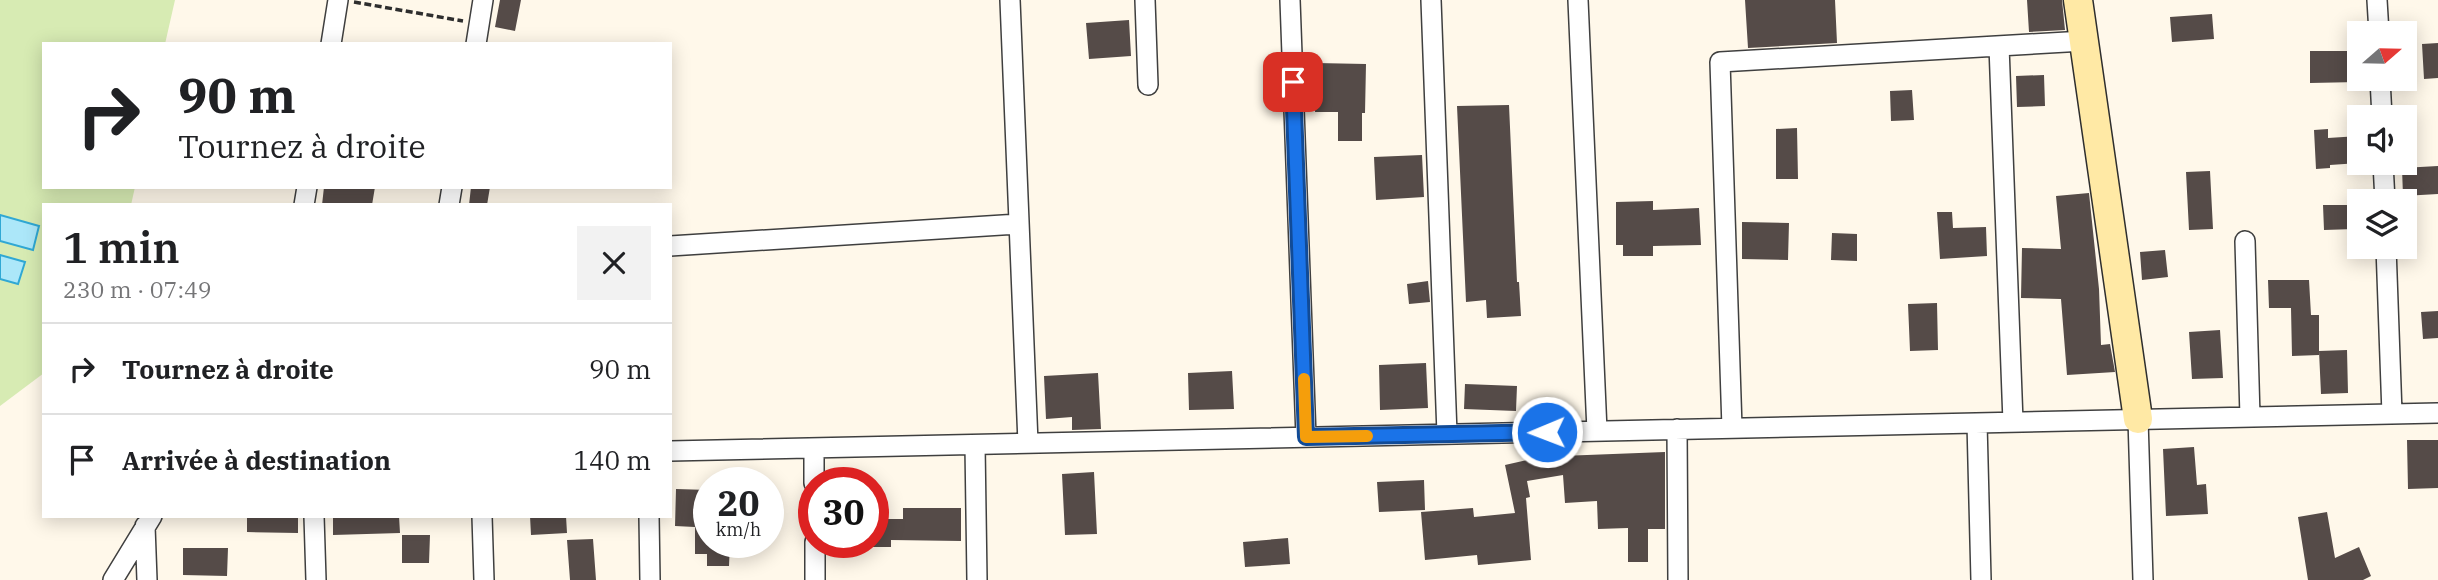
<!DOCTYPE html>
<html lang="fr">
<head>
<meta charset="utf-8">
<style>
	:root { --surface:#fff; --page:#f2f2f2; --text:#202124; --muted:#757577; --line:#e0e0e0 }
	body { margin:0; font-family:"IBM Plex Serif",serif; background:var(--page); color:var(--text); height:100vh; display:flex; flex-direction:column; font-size:26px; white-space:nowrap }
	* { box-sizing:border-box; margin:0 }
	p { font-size:23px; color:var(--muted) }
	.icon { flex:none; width:38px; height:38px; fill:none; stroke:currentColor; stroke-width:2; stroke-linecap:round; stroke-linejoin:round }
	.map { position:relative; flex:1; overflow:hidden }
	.panel { position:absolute; left:42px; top:203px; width:630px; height:315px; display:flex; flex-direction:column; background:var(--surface); border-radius:0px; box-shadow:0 4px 18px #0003 }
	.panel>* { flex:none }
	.guide { position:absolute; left:42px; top:42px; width:630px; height:147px; border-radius:0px; box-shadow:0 4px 18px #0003; background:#fff; color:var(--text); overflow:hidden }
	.needle { width:46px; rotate:70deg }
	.tools { position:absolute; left:2347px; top:21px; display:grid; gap:14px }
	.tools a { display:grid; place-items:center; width:70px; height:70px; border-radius:0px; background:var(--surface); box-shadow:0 4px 18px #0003; font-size:35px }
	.speed { position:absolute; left:693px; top:467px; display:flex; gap:14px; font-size:35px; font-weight:700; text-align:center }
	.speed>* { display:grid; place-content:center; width:91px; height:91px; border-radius:50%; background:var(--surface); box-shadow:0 4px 18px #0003; line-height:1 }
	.speed small { font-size:18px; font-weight:400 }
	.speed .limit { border:10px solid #d22; background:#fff; color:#111 }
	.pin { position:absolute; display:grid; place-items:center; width:60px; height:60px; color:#fff; margin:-30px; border-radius:14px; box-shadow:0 4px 10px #0006 }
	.me { position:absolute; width:77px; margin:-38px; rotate:269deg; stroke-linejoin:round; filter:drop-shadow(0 0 5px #0008) }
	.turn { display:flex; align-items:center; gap:24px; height:147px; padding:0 21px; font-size:32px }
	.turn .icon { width:91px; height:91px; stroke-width:2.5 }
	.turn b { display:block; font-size:49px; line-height:60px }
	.round { display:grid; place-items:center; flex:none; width:74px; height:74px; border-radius:0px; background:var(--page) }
	.overview { display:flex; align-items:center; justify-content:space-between; height:119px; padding:0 21px }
	h1 { font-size:42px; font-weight:600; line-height:52px }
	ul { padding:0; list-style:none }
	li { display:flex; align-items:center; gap:21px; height:91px; padding:0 21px; border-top:2px solid var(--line) }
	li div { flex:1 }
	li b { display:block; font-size:26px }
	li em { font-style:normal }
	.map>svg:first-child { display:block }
</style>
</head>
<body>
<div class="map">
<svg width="2438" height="580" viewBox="0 0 2438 580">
	<rect width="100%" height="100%" fill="#fff8ea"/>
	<!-- green -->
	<path fill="#d7ebb3" d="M 0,0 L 175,0 L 165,44 L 44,44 L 44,187 L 135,187 L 131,205 L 44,205 L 44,373 L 0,406 Z"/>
	<!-- water -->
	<path fill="#ace7f9" stroke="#30a8d4" stroke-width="2" d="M 0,215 L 39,226 L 33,250 L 0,241 Z
		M 0,255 L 25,262 L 18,284 L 0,279 Z"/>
	<!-- building -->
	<path fill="#554b48" d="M 500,0 L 521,0 L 515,31 L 495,27 Z
		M 1745,0 L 1835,0 L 1837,43 L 1748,48 Z
		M 2027,0 L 2062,0 L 2065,30 L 2029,32 Z
		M 2212,14 L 2214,39 L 2172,42 L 2170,17 Z
		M 1129,20 L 1131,56 L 1089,59 L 1086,23 Z
		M 2438,43 L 2438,78 L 2424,79 L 2422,44 Z
		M 2310,51 L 2358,51 L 2358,82 L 2310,83 Z
		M 1316,63 L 1366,64 L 1365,113 L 1362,113 L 1362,141 L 1338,141 L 1338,112 L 1315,112 Z
		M 2044,75 L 2045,106 L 2017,107 L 2016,76 Z
		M 1912,90 L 1914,120 L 1891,121 L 1890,91 Z
		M 1509,105 L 1517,282 L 1519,282 L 1521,316 L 1487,318 L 1486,300 L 1466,302 L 1457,106 Z
		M 1797,128 L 1798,179 L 1776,179 L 1776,129 Z
		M 2328,129 L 2328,138 L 2359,136 L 2359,163 L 2330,165 L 2330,168 L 2316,169 L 2314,130 Z
		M 1422,155 L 1424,197 L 1376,200 L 1374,157 Z
		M 2438,166 L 2438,194 L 2403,196 L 2402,168 Z
		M 2210,171 L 2213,229 L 2189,230 L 2186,172 Z
		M 324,187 L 375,187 L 372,205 L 322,205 Z
		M 471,187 L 490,187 L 487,205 L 469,205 Z
		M 2089,193 L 2099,289 L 2101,345 L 2110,344 L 2115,372 L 2067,375 L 2061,299 L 2021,298 L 2022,248 L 2061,249 L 2056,196 Z
		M 1653,201 L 1653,210 L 1699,208 L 1701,245 L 1653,246 L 1653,256 L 1623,256 L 1623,245 L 1616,245 L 1616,202 Z
		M 2323,205 L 2354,205 L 2355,229 L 2324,230 Z
		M 1937,212 L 1952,212 L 1953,228 L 1986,227 L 1987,256 L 1940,259 Z
		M 1742,222 L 1789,223 L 1788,260 L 1742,259 Z
		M 1832,233 L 1857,234 L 1857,261 L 1831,260 Z
		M 2165,250 L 2168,277 L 2142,280 L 2140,252 Z
		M 2268,280 L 2309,280 L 2311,315 L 2319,315 L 2319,355 L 2292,356 L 2291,308 L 2269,308 Z
		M 1428,281 L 1430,302 L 1409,304 L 1407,284 Z
		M 1937,303 L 1938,350 L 1910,351 L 1908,304 Z
		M 2438,311 L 2438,338 L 2423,339 L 2421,312 Z
		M 2220,330 L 2223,378 L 2192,379 L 2189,332 Z
		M 2347,350 L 2348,393 L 2321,394 L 2319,351 Z
		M 1426,363 L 1428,408 L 1380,410 L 1379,365 Z
		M 1232,371 L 1234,409 L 1189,410 L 1188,373 Z
		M 1098,373 L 1101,429 L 1072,430 L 1072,417 L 1046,419 L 1044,376 Z
		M 1465,384 L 1517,386 L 1516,411 L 1464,409 Z
		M 2407,440 L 2438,440 L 2438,488 L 2408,489 Z
		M 2194,447 L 2197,485 L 2206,484 L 2208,514 L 2166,516 L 2163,449 Z
		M 1561,452 L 1561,456 L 1665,452 L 1665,529 L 1648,529 L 1648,562 L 1628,562 L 1628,528 L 1598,529 L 1597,501 L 1565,503 L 1563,475 L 1527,481 L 1530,497 L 1526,498 L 1531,560 L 1478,565 L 1477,555 L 1425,560 L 1421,512 L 1473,508 L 1474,517 L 1515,513 L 1505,465 L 1536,458 L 1535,453 Z
		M 1094,472 L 1097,534 L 1065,535 L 1062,474 Z
		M 1424,480 L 1425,510 L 1379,512 L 1377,482 Z
		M 676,489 L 709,490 L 709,542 L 730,542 L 729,566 L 707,566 L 707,554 L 695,554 L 695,527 L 675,526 Z
		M 903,508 L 961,508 L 961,541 L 891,540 L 891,547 L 873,547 L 873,519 L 903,519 Z
		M 2327,512 L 2335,558 L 2359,547 L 2371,576 L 2363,580 L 2308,580 L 2298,517 Z
		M 247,516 L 298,516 L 298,533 L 247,532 Z
		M 333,516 L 399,516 L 400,533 L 333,535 Z
		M 530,516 L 566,516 L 567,533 L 531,535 Z
		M 402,535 L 430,535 L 429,563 L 402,563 Z
		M 1288,538 L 1290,564 L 1245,567 L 1243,542 Z
		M 593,539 L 596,580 L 570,580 L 567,540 Z
		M 183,548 L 228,548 L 227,576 L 183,575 Z"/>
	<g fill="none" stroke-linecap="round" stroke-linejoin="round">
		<!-- street casing -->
		<g stroke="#3f3f3f" stroke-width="22">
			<path id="street" d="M 1010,0 L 1028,443
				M 1145,0 L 1148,85
				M 1290,0 L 1306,437
				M 1431,0 L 1447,434
				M 1578,0 L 1597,431
				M 2377,0 L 2379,33
				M 331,44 L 338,0
				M 476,44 L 483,0
				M 1999,46 L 2013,422
				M 2380,79 L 2382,117
				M 2383,163 L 2385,201
				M 304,205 L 307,187
				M 449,205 L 452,187
				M 2245,241 L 2250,417
				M 670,246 L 1019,224
				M 2386,247 L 2392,414
				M 2138,419 L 2143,580
				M 1977,423 L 1981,580
				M 1732,428 L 1720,62 L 2084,41
				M 1677,429 L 1678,580
				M 975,445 L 977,580
				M 814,448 L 814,483
				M 670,451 L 2438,413
				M 314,516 L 316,580
				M 482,516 L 484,580
				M 649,516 L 650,580
				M 145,526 L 147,580
				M 815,542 L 815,580
				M 113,580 L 152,516"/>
		</g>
		<!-- secondary casing -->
		<g stroke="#2e2e2e" stroke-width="31">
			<path id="secondary" d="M 2078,0 L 2138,419"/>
		</g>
		<!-- path -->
		<path stroke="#2e2e2e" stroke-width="3.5" stroke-dasharray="7 3.5" stroke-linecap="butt" d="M 354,2 L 463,21"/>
		<!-- street -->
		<use href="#street" stroke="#fff" stroke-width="19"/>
		<!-- secondary -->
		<use href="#secondary" stroke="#ffe9a5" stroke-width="28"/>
	</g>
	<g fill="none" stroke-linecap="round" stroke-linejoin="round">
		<!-- route casing -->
		<g stroke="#114b97" stroke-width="18">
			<path id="route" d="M 1293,82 L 1306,437 L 1547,432"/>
		</g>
		<!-- route -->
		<use href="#route" stroke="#1a73e8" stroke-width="12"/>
		<!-- slow -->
		<path stroke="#f59e0b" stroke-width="12" d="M 1304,379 L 1306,437 L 1367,436"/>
	</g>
</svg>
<div class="tools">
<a><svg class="needle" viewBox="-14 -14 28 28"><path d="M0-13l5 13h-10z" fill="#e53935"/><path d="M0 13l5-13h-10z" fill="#757577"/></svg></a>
<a><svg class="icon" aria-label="sound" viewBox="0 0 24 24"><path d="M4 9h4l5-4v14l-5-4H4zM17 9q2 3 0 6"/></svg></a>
<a><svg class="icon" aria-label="layers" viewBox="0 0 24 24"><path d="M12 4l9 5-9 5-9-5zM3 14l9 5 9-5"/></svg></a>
</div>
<div class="speed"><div>20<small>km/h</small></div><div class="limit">30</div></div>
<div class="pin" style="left:1293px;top:82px;background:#d93025"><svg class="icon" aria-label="arrive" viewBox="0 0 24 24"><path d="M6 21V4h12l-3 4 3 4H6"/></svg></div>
<svg class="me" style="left:1547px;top:432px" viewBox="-20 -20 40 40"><circle r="17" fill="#1a73e8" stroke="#fff" stroke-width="3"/><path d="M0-11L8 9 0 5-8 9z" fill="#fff"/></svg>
<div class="guide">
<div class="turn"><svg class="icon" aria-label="right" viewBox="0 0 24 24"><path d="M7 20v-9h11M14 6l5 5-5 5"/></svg><div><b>90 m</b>Tournez à droite</div></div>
</div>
<section class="panel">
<div class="overview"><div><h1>1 min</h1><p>230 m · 07:49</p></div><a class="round"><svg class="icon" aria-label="close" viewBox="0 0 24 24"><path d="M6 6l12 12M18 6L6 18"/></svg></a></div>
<ul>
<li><svg class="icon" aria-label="right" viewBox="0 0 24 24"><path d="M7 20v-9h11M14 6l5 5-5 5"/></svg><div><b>Tournez à droite</b></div><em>90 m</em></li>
<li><svg class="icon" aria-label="arrive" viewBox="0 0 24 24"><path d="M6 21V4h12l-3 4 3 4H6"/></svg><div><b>Arrivée à destination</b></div><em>140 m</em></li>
</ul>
</section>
</div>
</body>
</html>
